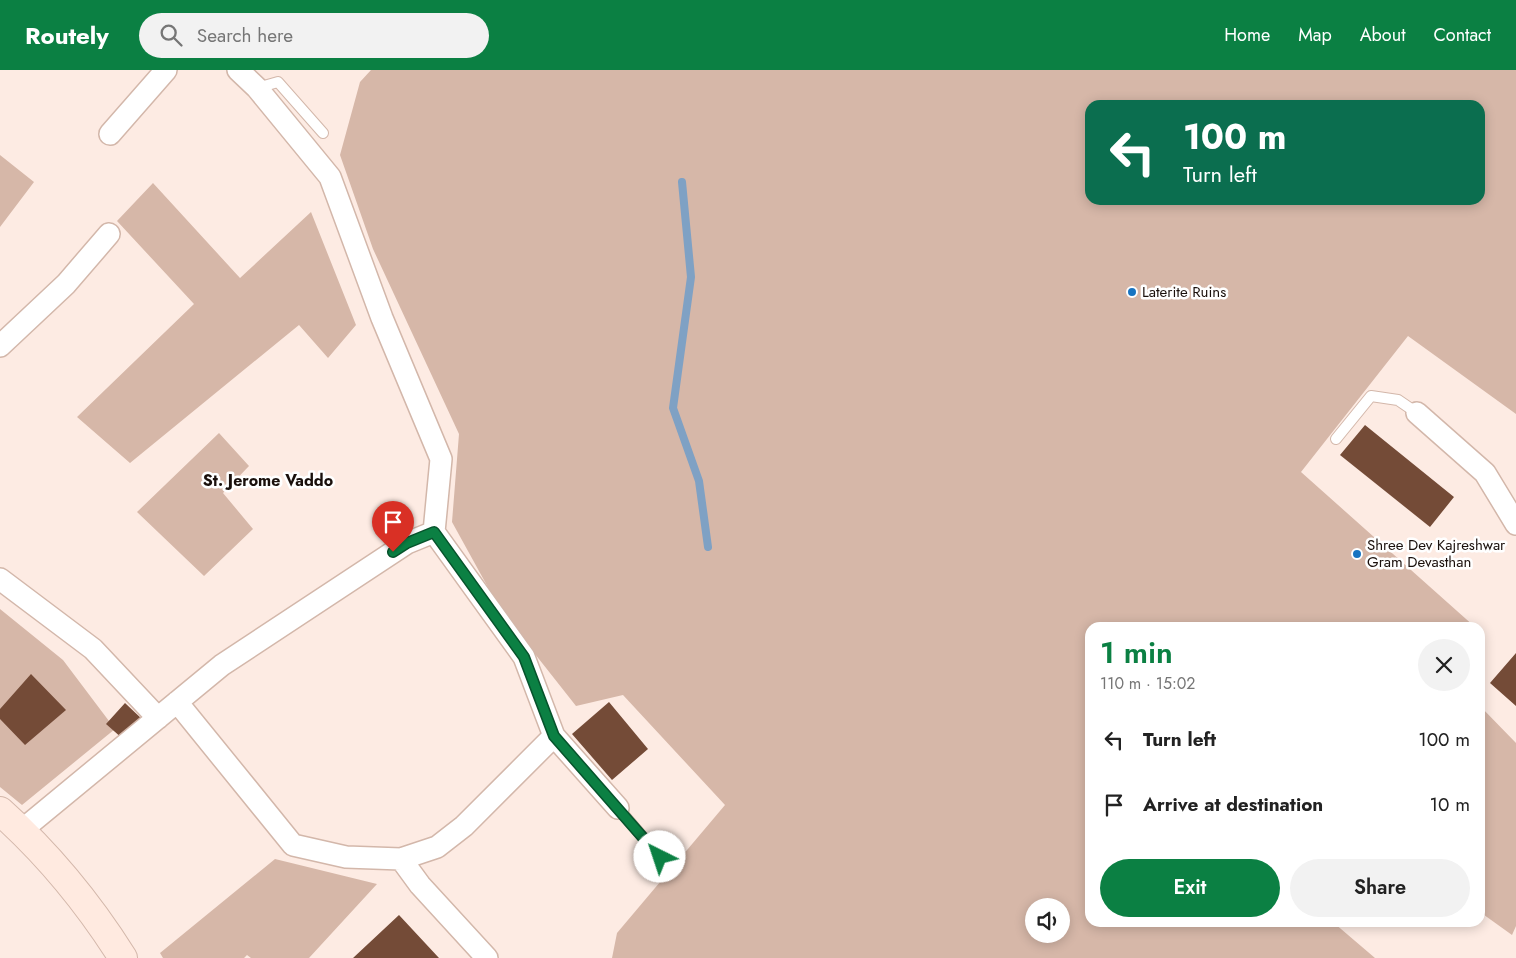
<!DOCTYPE html>
<html lang="en">
<head>
<meta charset="utf-8">
<style>
	:root { --surface:#fff; --page:#f2f2f2; --text:#222; --muted:#767676; --accent:#0b8043 }
	body { margin:0; font-family:Jost,sans-serif; background:var(--page); color:var(--text); height:100vh; display:flex; flex-direction:column; font-size:19px; white-space:nowrap }
	* { box-sizing:border-box; margin:0 }
	p { font-size:16px; color:var(--muted) }
	.icon { flex:none; width:28px; height:28px; fill:none; stroke:currentColor; stroke-width:2; stroke-linecap:round; stroke-linejoin:round }
	.map { position:relative; flex:1; overflow:hidden }
	.sheet { position:absolute; left:1085px; top:552px; width:400px; height:305px; display:flex; flex-direction:column; background:var(--surface); border-radius:15px; box-shadow:0 2px 12px #0003 }
	.sheet>* { flex:none }
	.hud { position:absolute; left:1085px; top:30px; width:400px; height:105px; border-radius:15px; box-shadow:0 2px 12px #0003; background:#0b6e4f; color:#fff; overflow:hidden }
	.controls { position:absolute; left:1025px; top:828px; display:grid; gap:10px }
	.controls a { display:grid; place-items:center; width:45px; height:45px; border-radius:50%; background:var(--surface); box-shadow:0 2px 12px #0003; font-size:25px }
	.pin { position:absolute; display:grid; place-items:center; width:42px; height:42px; color:#fff; margin:-51px -21px; border-radius:50% 50% 50% 0; rotate:-45deg; box-shadow:0 0 5px #0007 }
	.pin .icon { rotate:45deg }
	.me { position:absolute; width:55px; margin:-28px; rotate:319deg; stroke-linejoin:round; filter:drop-shadow(0 0 4px #0008) }
	.turn { display:flex; align-items:center; gap:18px; height:105px; padding:0 15px; font-size:22px }
	.turn .icon { width:65px; height:65px; stroke-width:2.5 }
	.turn b { display:block; font-size:35px; line-height:42px }
	.round { display:grid; place-items:center; flex:none; width:52px; height:52px; border-radius:26px; background:var(--page) }
	.head { display:flex; align-items:center; justify-content:space-between; height:85px; padding:0 15px }
	h1 { font-size:30px; font-weight:600; line-height:38px; color:var(--accent) }
	.action { display:flex; gap:10px; margin-top:auto; padding:10px 15px }
	.action a { flex:1; height:58px; border-radius:30px; background:var(--accent); color:#fff; font-size:20px; font-weight:600; line-height:58px; text-align:center }
	.action a+a { background:var(--page); color:var(--text) }
	ul { padding:0; list-style:none }
	li { display:flex; align-items:center; gap:15px; height:65px; padding:0 15px }
	li div { flex:1 }
	li b { display:block; font-size:19px }
	li em { font-style:normal }
	header { display:flex; align-items:center; gap:30px; box-sizing:border-box; height:70px; padding:0 25px; background:var(--accent); color:#fff }
	header strong { font-size:24px }
	nav { display:flex; gap:28px; margin-inline-start:auto; font-size:18px }
	.search { width:350px; height:45px; background:var(--page); display:flex; align-items:center; gap:12px; box-sizing:border-box; padding:0 18px; border-radius:28px; color:var(--muted); font-size:19px }
	.map>svg:first-child { display:block }
</style>
</head>
<body>
<header>
<strong>Routely</strong>
<div class="search"><svg class="icon" aria-label="search" viewBox="0 0 24 24"><circle cx="10" cy="10" r="6"/><path d="M15 15l6 6"/></svg>Search here</div>
<nav><a>Home</a><a>Map</a><a>About</a><a>Contact</a></nav>
</header>
<div class="map">
<svg width="1516" height="888" viewBox="0 0 1516 888">
	<rect width="100%" height="100%" fill="#fdebe3"/>
	<!-- green -->
	<path fill="#d6b7a8" fill-rule="evenodd" d="M 371,0 L 1516,0 L 1516,344 L 1408,266 L 1301,402 L 1475,557 L 1090,558 L 1090,852 L 1334,853 L 1375,888 L 612,888 L 617,863 L 725,735 L 623,625 L 576,636 L 501,541 L 452,452 L 459,364 L 373,179 L 340,85 L 360,12 ZM 1090,35 L 1480,35 L 1480,130 L 1090,130 ZM 1034,836 L 1061,836 L 1061,864 L 1034,864 Z
		M 0,85 L 34,112 L 0,157 Z
		M 153,113 L 240,208 L 311,142 L 356,255 L 328,288 L 299,255 L 130,393 L 77,347 L 194,234 L 117,151 Z
		M 219,363 L 249,396 L 223,423 L 253,459 L 204,506 L 137,442 Z
		M 0,539 L 63,590 L 115,659 L 22,735 L 0,717 Z
		M 1480,636 L 1516,673 L 1516,856 L 1512,865 L 1480,842 Z
		M 275,789 L 377,814 L 309,888 L 251,888 L 247,885 L 244,888 L 163,888 L 160,883 Z"/>
	<g fill="none" stroke-linecap="round" stroke-linejoin="round">
		<!-- stream -->
		<path stroke="#7fa1c4" stroke-width="8" d="M 682,112 L 691,207 L 673,338 L 699,411 L 708,477"/>
	</g>
	<!-- building -->
	<path fill="#744b37" d="M 1365,355 L 1454,427 L 1430,457 L 1340,385 Z
		M 1516,583 L 1516,636 L 1490,613 Z
		M 31,604 L 66,640 L 25,675 L 0,649 L 0,639 Z
		M 609,632 L 648,679 L 612,710 L 572,664 Z
		M 125,633 L 143,650 L 123,669 L 106,654 Z
		M 399,845 L 439,888 L 353,888 Z"/>
	<g fill="none" stroke-linecap="round" stroke-linejoin="round">
		<!-- service casing -->
		<g stroke="#d3b7aa" stroke-width="12">
			<path id="service" d="M 257,18 L 278,12 L 323,63
				M 1336,369 L 1371,326 L 1398,330 L 1417,343
				M 618,738 L 660,787"/>
		</g>
		<!-- minor casing -->
		<g stroke="#d3b7aa" stroke-width="24">
			<path id="minor" d="M 110,64 L 166,0
				M 0,276 L 66,214 L 109,164
				M 1417,343 L 1485,403 L 1516,454
				M 0,509 L 93,579 L 158,648
				M 177,632 L 293,775 L 346,787 L 401,789 L 437,777 L 464,756 L 554,666 L 524,587 L 434,462
				M 554,666 L 618,738
				M 22,760 L 222,595 L 407,473 L 434,462 L 441,389 L 382,248 L 330,107 L 257,18 L 238,0
				M 401,789 L 420,815 L 487,888"/>
		</g>
		<!-- secondary casing -->
		<g stroke="#d3b7aa" stroke-width="30">
			<path id="secondary" d="M 0,741 C 47,783 89,834 123,888"/>
		</g>
		<!-- service -->
		<use href="#service" stroke="#fff" stroke-width="10"/>
		<!-- minor -->
		<use href="#minor" stroke="#fff" stroke-width="21"/>
		<!-- secondary -->
		<use href="#secondary" stroke="#ffeae0" stroke-width="28"/>
	</g>
	<g fill="none" stroke-linecap="round" stroke-linejoin="round">
		<!-- route casing -->
		<g stroke="#07532c" stroke-width="12">
			<path id="route" d="M 393,482 L 407,473 L 434,462 L 524,587 L 554,666 L 660,787"/>
		</g>
		<!-- route -->
		<use href="#route" stroke="#0b8043" stroke-width="9"/>
	</g>
	<!-- markers -->
	<g fill="#1874c1" stroke="#fff" stroke-width="2">
		<circle cx="1132" cy="222" r="5"/>
		<circle cx="1357" cy="484" r="5"/>
	</g>
	<g text-anchor="middle" stroke-width="5" stroke-linejoin="round" paint-order="stroke">
		<!-- poi labels -->
		<g font-size="15" fill="#1a100c" stroke="#fff" text-anchor="start">
			<text x="1142" y="227">Laterite Ruins</text>
			<text x="1367" y="480">Shree Dev Kajreshwar<tspan x="1367" dy="17">Gram Devasthan</tspan></text>
		</g>
		<!-- neighbourhood labels -->
		<g font-size="16" font-weight="bold" fill="#1a100c" stroke="#fff">
			<text x="268" y="416">St. Jerome Vaddo</text>
		</g>
	</g>
</svg>
<div class="controls">
<a><svg class="icon" aria-label="sound" viewBox="0 0 24 24"><path d="M4 9h4l5-4v14l-5-4H4zM17 9q2 3 0 6"/></svg></a>
</div>
<div class="pin" style="left:393px;top:482px;background:#d93025"><svg class="icon" aria-label="arrive" viewBox="0 0 24 24"><path d="M6 21V4h12l-3 4 3 4H6"/></svg></div>
<svg class="me" style="left:660px;top:787px" viewBox="-20 -20 40 40"><circle r="19" fill="#fff"/><path d="M0-13L10 11 0 6-10 11z" fill="#0b8043"/></svg>
<div class="hud">
<div class="turn"><svg class="icon" aria-label="left" viewBox="0 0 24 24"><path d="M17 20v-9H6M10 6l-5 5 5 5"/></svg><div><b>100 m</b>Turn left</div></div>
</div>
<section class="sheet">
<div class="head"><div><h1>1 min</h1><p>110 m · 15:02</p></div><a class="round"><svg class="icon" aria-label="close" viewBox="0 0 24 24"><path d="M6 6l12 12M18 6L6 18"/></svg></a></div>
<ul>
<li><svg class="icon" aria-label="left" viewBox="0 0 24 24"><path d="M17 20v-9H6M10 6l-5 5 5 5"/></svg><div><b>Turn left</b></div><em>100 m</em></li>
<li><svg class="icon" aria-label="arrive" viewBox="0 0 24 24"><path d="M6 21V4h12l-3 4 3 4H6"/></svg><div><b>Arrive at destination</b></div><em>10 m</em></li>
</ul>
<div class="action"><a>Exit</a><a>Share</a></div>
</section>
</div>
</body>
</html>
